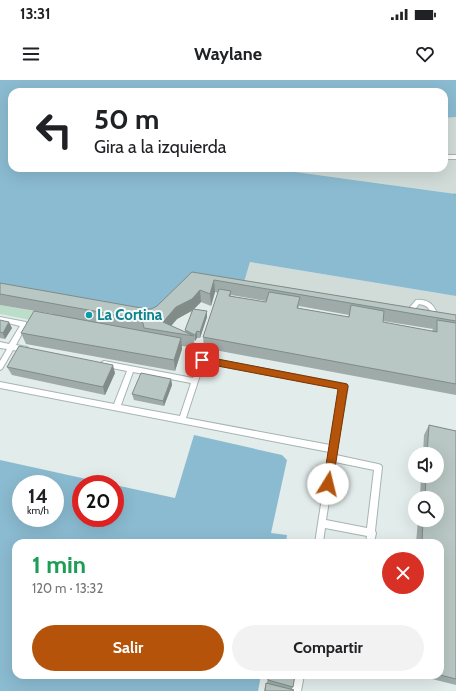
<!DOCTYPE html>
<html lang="es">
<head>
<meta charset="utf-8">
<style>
	:root { --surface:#fff; --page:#f2f2f2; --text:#202124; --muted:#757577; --accent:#b45309 }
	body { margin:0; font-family:Cabin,sans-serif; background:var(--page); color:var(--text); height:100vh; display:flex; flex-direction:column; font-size:15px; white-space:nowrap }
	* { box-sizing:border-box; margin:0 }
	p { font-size:13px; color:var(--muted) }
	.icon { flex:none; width:22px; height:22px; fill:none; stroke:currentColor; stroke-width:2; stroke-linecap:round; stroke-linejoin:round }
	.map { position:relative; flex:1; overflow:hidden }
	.panel { position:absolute; left:12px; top:459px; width:432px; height:140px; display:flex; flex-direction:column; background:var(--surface); border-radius:12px; box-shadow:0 4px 16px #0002 }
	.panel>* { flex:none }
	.hud { position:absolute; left:8px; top:8px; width:440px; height:84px; border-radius:12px; box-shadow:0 4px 16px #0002; background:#fff; color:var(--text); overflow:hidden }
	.buttons { position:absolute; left:408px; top:367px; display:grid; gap:8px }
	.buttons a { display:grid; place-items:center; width:36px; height:36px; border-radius:50%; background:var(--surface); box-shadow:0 4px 16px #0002; font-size:20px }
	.speed { position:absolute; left:12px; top:395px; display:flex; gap:8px; font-size:20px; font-weight:700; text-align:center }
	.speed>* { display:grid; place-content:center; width:52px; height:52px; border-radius:50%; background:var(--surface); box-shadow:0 4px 16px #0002; line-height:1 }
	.speed small { font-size:10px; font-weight:400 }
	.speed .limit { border:6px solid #d22; background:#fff; color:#111 }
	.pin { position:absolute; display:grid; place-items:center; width:34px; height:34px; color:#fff; margin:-17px; border-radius:8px; box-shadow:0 2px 6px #0006 }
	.me { position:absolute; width:44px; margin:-22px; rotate:9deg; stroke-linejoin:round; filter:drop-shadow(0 0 3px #0008) }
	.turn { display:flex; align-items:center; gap:14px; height:84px; padding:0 20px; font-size:18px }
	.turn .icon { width:52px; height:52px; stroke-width:2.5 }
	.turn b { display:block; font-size:28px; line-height:34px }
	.round { display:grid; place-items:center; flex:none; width:42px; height:42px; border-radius:21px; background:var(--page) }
	.head { display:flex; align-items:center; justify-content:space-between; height:68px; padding:0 20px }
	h1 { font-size:24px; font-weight:700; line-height:30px; color:#1e9e55 }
	.action { display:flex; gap:8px; margin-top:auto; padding:8px 20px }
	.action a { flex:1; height:46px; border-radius:24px; background:var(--accent); color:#fff; font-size:16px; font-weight:700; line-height:46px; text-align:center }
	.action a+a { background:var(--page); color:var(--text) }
	.status { display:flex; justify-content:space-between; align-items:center; height:28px; padding:0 20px; background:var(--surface); direction:ltr }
	.status svg { height:11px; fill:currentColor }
	header { display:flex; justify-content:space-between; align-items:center; height:52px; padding:0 20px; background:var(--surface); font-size:18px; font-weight:700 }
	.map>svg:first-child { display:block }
</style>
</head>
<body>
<div class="status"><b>13:31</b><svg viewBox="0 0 49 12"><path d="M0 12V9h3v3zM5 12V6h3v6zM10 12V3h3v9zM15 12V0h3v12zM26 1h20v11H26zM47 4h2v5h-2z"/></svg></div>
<header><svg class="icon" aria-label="menu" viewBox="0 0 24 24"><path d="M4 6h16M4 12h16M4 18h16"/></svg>Waylane<svg class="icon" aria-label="heart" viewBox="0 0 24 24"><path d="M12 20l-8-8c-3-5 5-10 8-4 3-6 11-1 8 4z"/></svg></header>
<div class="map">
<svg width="456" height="611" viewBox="0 0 456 611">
	<rect width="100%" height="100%" fill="#e2ecea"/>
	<!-- built -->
	<path fill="#d1dcd9" d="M 456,37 L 456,114 L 281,90 L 281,88 L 444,88 L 444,38 Z
		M 250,182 L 456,216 L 456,247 L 241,212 Z"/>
	<!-- green -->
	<path fill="#bcddca" d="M 0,225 L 140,250 L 40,242 L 0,234 Z"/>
	<!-- water -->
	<path fill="#8bbbd1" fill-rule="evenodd" d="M 0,0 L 456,0 L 456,37 L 444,38 L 444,12 L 12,12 L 12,88 L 281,88 L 281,90 L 456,114 L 456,216 L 250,182 L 241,212 L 193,204 L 159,237 L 0,213 Z
		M 194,355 L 282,375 L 287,380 L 271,453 L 287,455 L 286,463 L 16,463 L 16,595 L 261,595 L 258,611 L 0,611 L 0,380 L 109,404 L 81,404 L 81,438 L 115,438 L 115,405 L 175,418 ZM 21,404 L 55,404 L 55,438 L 21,438 Z"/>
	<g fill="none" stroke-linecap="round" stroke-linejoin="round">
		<!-- service casing -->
		<g stroke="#a5b4b2" stroke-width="2">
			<path id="service" d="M 444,75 L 456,75 L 456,79 L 444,79 Z
				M 416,220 C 425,219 432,222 436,231 L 432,237 L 424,239 L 413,235 L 410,227 ZM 419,224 C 424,225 428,226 430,231 L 428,233 L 424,234 L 418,231 L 416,228 Z
				M 0,237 L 26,242 L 27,244 L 16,265 L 27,267 L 30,270 L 27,273 L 13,270 L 2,289 L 0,290 L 0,281 L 7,269 L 0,268 L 0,262 L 9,264 L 20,246 L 0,241 Z
				M 202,277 L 346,304 L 348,306 L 336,375 L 378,384 L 381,385 L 382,387 L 375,451 L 376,453 L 374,463 L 366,463 L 367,456 L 325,448 L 323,463 L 315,463 L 329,372 L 0,308 L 0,302 L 114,324 L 127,291 L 102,286 L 101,284 L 102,282 L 104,281 L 193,298 L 199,280 L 200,278 ZM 204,283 L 340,308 L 330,365 L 186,338 ZM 133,292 L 191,303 L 180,336 L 121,325 ZM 335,382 L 374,390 L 367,448 L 326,440 Z
				M 294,595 L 304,595 L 301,611 L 291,611 Z"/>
		</g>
		<!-- path -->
		<path stroke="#83b0a9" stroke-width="2" stroke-dasharray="1.5 2" stroke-linecap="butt" d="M 454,114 L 456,116"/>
		<!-- service -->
		<use href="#service" fill="#fff" fill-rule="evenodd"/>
	</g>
	<!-- wall -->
	<path fill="#9eaba8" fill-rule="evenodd" d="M 192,192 L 456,235 L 456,315 L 204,268 L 203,257 L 218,213 L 215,212 L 211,226 L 201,222 L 194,229 L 207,231 L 207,237 L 200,258 L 197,258 L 195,261 L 194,260 L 195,268 L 182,266 L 182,269 L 175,291 L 26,264 L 21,253 L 53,234 L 0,225 L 0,203 L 147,229 L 151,229 L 157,226 ZM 231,215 L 266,221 L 266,222 L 231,216 ZM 299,226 L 349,235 L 348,237 L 298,228 ZM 192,231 L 185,250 L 185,252 L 171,246 L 177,239 ZM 383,241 L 433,249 L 432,251 L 383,242 Z
		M 0,240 L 12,248 L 5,259 L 0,258 Z
		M 7,287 L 115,293 L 105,315 L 12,295 Z
		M 171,299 L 172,305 L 164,326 L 134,320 L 132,314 Z
		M 429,345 L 456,351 L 456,605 L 416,595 L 440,595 L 440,463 L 416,463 L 418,440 L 437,440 L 437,418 L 420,418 L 421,396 L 437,396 L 437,374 L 423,374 L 424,355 Z
		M 268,595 L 295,595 L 293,607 L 292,609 L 293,611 L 264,611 L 266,603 L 267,603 Z"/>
	<!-- shaded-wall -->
	<path fill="#818b88" d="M 214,200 L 215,212 L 211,226 L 210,214 Z
		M 200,210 L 201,222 L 193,230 L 177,239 L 166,252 L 163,242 L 176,227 Z
		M 207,231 L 207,237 L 200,258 L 200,252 Z
		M 9,242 L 12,248 L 5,259 L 3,253 Z
		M 197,251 L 197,258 L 195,261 L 195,255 Z
		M 181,258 L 182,269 L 175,291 L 174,280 Z
		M 113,285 L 115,293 L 105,315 L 103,307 Z
		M 171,299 L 172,305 L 164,326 L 163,321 Z"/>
	<!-- building -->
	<path fill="#b8c7c3" stroke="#818b88" d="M 192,192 L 456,235 L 456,241 L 214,200 L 210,214 L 200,210 L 192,219 L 176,227 L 163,242 L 194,256 L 144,248 L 143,243 L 138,239 L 0,214 L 0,203 L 147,229 L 151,229 L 157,226 Z
		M 219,209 L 231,211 L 229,216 L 266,222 L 269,212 L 300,217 L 297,228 L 349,237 L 351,225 L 384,231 L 383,242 L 437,252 L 437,240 L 456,243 L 456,304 L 203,257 Z
		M 193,229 L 207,231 L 200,252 L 197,251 L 195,255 L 185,250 Z
		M 34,231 L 181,258 L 174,280 L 21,253 Z
		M 0,240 L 9,242 L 3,253 L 0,252 Z
		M 19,266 L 113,285 L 103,307 L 7,287 Z
		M 141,293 L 171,299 L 163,321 L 132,314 Z
		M 429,345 L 456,351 L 456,599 L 440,595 L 440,463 L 422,463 L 423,440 L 437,440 L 437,418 L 425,418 L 426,396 L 437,396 L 437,374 L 427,374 Z
		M 269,595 L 295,595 L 293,607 L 268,600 Z
		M 266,603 L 294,610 L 293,611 L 265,611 Z"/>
	<!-- route -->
	<path fill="#b45309" stroke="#753606" d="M 202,276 L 347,304 L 348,306 L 332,407 L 328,409 L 324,407 L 323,404 L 338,309 L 202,283 L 197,280 Z"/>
	<!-- markers -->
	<circle fill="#0f9aa8" stroke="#f3f9f7" stroke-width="1.5" cx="89" cy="235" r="4"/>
	<g text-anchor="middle" stroke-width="4" stroke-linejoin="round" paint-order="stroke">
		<!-- culture labels -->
		<g font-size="15" font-weight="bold" fill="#0d838f" stroke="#f3f9f7" text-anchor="start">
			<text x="97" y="240">La Cortina</text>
		</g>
	</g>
</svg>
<div class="buttons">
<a><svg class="icon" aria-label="sound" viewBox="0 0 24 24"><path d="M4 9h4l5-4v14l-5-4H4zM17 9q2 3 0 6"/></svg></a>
<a><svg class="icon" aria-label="search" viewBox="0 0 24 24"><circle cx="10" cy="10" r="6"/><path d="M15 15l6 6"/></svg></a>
</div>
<div class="speed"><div>14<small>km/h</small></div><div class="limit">20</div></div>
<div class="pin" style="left:202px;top:280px;background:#d93025"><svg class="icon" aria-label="arrive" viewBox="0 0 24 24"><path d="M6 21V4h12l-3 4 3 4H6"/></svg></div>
<svg class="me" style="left:328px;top:404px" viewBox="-20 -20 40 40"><circle r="19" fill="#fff"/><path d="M0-13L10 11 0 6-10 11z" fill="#b45309"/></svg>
<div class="hud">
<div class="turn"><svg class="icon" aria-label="left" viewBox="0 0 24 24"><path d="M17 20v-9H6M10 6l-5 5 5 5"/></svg><div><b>50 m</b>Gira a la izquierda</div></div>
</div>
<section class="panel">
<div class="head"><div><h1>1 min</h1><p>120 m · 13:32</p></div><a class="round" style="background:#d93025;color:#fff"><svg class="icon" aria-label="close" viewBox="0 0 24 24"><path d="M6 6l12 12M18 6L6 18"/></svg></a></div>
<div class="action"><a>Salir</a><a>Compartir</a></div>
</section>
</div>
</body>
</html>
